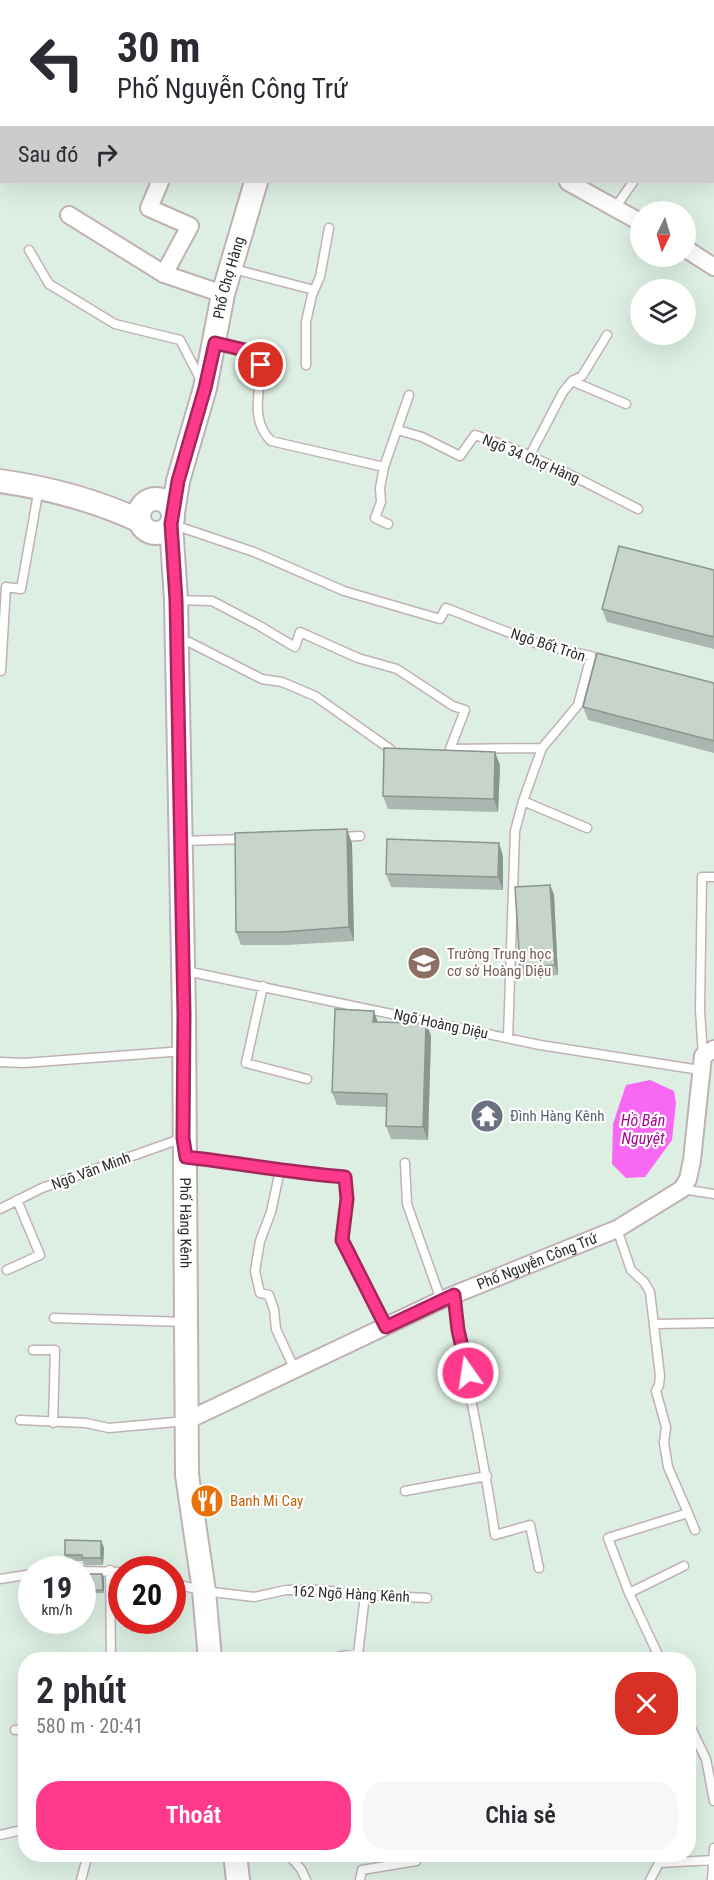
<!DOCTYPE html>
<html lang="vi">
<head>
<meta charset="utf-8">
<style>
	:root { --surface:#fff; --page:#f7f7f7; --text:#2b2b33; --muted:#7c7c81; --accent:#ff3a8c }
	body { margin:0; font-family:"Roboto Condensed",sans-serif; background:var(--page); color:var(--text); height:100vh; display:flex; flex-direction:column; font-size:22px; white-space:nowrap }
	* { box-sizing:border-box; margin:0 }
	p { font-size:20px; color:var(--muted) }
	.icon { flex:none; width:33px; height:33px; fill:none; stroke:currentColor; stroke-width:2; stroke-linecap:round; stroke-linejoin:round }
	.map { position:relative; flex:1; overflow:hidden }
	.panel { position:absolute; left:18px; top:1652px; width:678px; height:210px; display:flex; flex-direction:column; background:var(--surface); border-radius:24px; box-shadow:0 6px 24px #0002 }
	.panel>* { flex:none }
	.banner { position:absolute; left:0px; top:0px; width:714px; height:183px; box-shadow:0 6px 24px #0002; background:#fff; color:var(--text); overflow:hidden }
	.needle { width:39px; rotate:185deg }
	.controls { position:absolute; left:630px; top:201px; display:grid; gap:12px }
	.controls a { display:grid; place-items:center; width:66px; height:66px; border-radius:50%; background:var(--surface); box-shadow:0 6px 24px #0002; font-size:30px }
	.speed { position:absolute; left:18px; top:1556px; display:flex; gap:12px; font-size:30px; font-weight:700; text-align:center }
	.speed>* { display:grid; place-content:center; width:78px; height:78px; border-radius:50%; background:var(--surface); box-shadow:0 6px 24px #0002; line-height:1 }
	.speed small { font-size:15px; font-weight:400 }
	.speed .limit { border:9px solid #d22; background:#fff; color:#111 }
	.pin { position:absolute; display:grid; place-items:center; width:51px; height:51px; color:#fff; margin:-26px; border:3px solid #fff; border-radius:50%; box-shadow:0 2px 6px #0007 }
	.me { position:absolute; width:66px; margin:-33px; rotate:347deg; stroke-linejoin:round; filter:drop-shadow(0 0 4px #0008) }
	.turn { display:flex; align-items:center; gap:21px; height:126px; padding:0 18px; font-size:27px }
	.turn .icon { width:78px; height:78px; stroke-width:2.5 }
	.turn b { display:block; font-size:42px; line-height:51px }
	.then { display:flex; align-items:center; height:57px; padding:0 18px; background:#0003; gap:12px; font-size:22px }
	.round { display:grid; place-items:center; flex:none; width:63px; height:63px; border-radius:24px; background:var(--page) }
	.summary { display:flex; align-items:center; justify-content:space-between; height:102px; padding:0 18px }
	h1 { font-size:36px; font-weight:600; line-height:45px }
	.primary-button { display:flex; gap:12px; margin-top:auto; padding:12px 18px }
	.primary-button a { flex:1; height:69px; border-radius:24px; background:var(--accent); color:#fff; font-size:24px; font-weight:600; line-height:69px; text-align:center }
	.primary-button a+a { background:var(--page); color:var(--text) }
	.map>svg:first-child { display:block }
</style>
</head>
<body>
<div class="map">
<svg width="714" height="1880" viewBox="0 0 714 1880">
	<rect width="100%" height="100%" fill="#ddefe3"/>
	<!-- water -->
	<path fill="#f968f3" d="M 650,1080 L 674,1091 L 676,1103 L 672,1140 L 645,1177 L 626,1178 L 612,1164 L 613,1124 L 626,1085 Z"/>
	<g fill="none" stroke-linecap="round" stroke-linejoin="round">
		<!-- lane casing -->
		<g stroke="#c1b1b7" stroke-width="11">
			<path id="lane" d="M 591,0 L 595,2
				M 197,2 L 197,0
				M 603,2 L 604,0
				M 615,208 L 633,182
				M 29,250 L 49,284 L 115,324 L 180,340 L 202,382
				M 230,268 L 314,290
				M 215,343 L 253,352 L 259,357 C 265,384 246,416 271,441 L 384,467
				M 306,365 L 306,322 L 312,295 L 320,277 L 329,228
				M 572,381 L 626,404
				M 398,430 L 422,437 L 460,456 L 475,435 C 532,453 584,482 638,509
				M 530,455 L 563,392 L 572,381 L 582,376 L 607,335
				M 388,524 L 375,518 L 381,502 L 380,488 L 384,467 L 409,395
				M 174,525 L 254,552 L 344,591 L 440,619 L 446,608 L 538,644 L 591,656 L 578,705 L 542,748 L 523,801 L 515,831 L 508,1038
				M 176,600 L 212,601 L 258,625 L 295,647 L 300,632 L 358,658 L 397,669 L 453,706 L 465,710 L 450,749 L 542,748
				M 179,643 L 189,642 L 262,679 L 282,682 L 315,696 L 390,749
				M 1,671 L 6,587 L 21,589 L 39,488
				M 523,801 L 587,828
				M 340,837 L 360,836
				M 181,841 L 246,839
				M 186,971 L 540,1045 L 700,1070
				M 263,986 L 246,1063 L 307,1079
				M 703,1056 L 700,1010 L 702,877 L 714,877
				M 0,1062 L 24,1063 L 184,1051
				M 187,1157 C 240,1163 292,1173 345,1177 L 347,1199 L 342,1241 L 386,1327
				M 405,1163 L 407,1204 L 441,1300
				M 280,1170 L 271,1212 L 260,1241 L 255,1271 L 260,1293 L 269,1295 L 274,1310 L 276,1329 L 295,1370
				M 682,1189 L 714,1194
				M 0,1209 L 42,1188 L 183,1138
				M 617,1229 L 631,1270 L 644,1282 L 650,1292 L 660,1376 L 659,1385 L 656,1391 L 666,1427 L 664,1443 L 668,1467 L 688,1513 L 608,1538 L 629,1593 L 660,1659
				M 7,1270 L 40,1255 L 17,1200
				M 454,1295 C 464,1375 484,1455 495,1535 L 530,1525 L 539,1568
				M 54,1318 L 186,1322
				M 654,1324 L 714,1323
				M 33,1350 L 55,1350 L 53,1423
				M 20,1420 L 86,1423 L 109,1428 L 186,1421
				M 405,1491 L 487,1476
				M 688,1513 L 695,1530
				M 110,1570 L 111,1659
				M 82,1571 L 122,1572
				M 0,1579 L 32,1574
				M 172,1583 L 204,1591 L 254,1597 L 286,1590 L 320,1590 L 365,1595 L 427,1598
				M 629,1593 L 684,1566
				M 341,1659 L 341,1656 L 358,1654 L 365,1595
				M 688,1722 L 706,1759 L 714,1801
				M 15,1730 L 26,1729
				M 0,1835 L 26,1829
				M 288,1854 L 301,1869 L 306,1880
				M 658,1854 L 659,1863
				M 81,1880 L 88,1854
				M 360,1880 L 362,1870 L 416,1861 L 416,1854
				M 650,1880 L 659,1863 L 714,1860
				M 712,1880 L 714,1848"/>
		</g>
		<!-- street casing -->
		<g stroke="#c1b1b7" stroke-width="20">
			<g id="street">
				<path d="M 53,0 L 54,2"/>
				<path d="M 568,182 L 640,222"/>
				<path d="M 69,215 L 164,274 L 190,226 L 149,208 L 160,182"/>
				<path d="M 686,249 L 714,267"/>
				<path d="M 164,274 L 223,294"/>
				<path id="s1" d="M 186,1421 L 441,1300 L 617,1229 L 682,1189 L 688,1179 L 692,1160 L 703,1056 L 714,1049"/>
			</g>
		</g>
		<!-- secondary casing -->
		<g stroke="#c1b1b7" stroke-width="26">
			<g id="secondary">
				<path d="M 487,2 L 488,0"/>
				<path d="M 0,481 C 49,488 95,500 140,521"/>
				<circle cx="156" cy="516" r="17"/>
				<path id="s2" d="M 173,513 L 178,481 L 205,388 L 223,294 L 256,182"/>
				<path id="s3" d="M 171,524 L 176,600 L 184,1014 L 187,1475 L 204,1591 L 210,1659"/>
				<path d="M 235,1854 L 238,1880"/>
			</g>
		</g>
		<!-- lane -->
		<use href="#lane" stroke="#fff" stroke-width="8"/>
		<!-- street -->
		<use href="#street" stroke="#fff" stroke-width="16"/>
		<!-- secondary -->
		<use href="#secondary" stroke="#fff" stroke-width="22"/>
	</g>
	<!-- wall -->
	<path fill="#aab6af" d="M 714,570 L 714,649 L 607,622 L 602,609 Z
		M 714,683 L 714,753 L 588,720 L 583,707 Z
		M 500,765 L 498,812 L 388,809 L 383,796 Z
		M 352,843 L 354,941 L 286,945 L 241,945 L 236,932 Z
		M 503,856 L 503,890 L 391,887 L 386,874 Z
		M 550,885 L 554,895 L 558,975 L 524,977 L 520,967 Z
		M 374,1011 L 378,1022 L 426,1023 L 431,1036 L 428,1140 L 391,1139 L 386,1126 L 386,1107 L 337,1105 L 332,1092 Z
		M 101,1541 L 104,1548 L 103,1565 L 84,1565 L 83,1561 L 67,1561 L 65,1555 Z
		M 102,1574 L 104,1578 L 104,1593 L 85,1594 L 84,1591 Z"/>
	<!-- shaded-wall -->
	<path fill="#8b948e" d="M 495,752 L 500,765 L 498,812 L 494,799 Z
		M 347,829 L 352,843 L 354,941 L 349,927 Z
		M 499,843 L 503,856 L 503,890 L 498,877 Z
		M 550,885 L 554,895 L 558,975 L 555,965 Z
		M 374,1011 L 378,1024 L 373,1022 Z
		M 426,1023 L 431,1036 L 428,1140 L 423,1127 Z
		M 101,1541 L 104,1548 L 103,1565 L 101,1558 Z
		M 102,1574 L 104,1578 L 104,1593 L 103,1590 Z"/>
	<!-- building -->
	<path fill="#c6d4cb" stroke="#8b948e" stroke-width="1.5" d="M 619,546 L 714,570 L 714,637 L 602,609 Z
		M 597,653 L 714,683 L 714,741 L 583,707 Z
		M 384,748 L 495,752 L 494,799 L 383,796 Z
		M 347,829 L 349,927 L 281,932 L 236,932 L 235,833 Z
		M 387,839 L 499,843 L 498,877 L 386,874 Z
		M 550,885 L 555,965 L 520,967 L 515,887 Z
		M 335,1009 L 374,1011 L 373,1022 L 426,1023 L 423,1127 L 386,1126 L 387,1094 L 332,1092 Z
		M 65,1540 L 101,1541 L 101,1558 L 82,1558 L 82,1555 L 65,1555 Z
		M 83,1574 L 102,1574 L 103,1590 L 84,1591 Z"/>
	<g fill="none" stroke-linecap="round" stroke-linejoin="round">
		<!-- route casing -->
		<g stroke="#a6265b" stroke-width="15">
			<path id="route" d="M 261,365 L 259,357 L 253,352 L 215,343 L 205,388 L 178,481 L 171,524 L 176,600 L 184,1014 L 183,1138 L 186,1157 C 239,1163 292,1173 345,1177 L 347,1199 L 342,1240 L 386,1327 L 454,1295 L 458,1330 L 468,1373"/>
		</g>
		<!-- route -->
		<use href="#route" stroke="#ff3a8c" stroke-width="10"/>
	</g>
	<!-- icons -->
	<defs>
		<g id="school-disc" transform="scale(1.725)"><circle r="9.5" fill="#8d6e63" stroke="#fff"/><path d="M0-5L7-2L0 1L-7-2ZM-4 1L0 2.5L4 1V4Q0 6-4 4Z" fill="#fff"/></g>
		<g id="temple-disc" transform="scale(1.725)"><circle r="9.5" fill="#6b7280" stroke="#fff"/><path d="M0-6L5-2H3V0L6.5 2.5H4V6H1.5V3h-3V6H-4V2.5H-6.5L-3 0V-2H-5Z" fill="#fff"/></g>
		<g id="restaurant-disc" transform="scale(1.725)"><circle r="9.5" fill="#e8710a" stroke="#fff"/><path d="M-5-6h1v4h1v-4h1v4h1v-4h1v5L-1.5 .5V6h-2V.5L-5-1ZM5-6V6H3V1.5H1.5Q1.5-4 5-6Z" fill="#fff"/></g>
	</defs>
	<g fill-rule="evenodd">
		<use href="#school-disc" x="424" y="963"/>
		<use href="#temple-disc" x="487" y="1116"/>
		<use href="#restaurant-disc" x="207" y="1501"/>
	</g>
	<g text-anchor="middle" stroke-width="4.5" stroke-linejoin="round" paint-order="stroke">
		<!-- street labels -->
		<g font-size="15" fill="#2c2c2c" stroke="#fff">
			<text dy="5" stroke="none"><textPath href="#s2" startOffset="242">Phố Chợ Hàng</textPath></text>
			<text transform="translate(531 459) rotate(23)" y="5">Ngõ 34 Chợ Hàng</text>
			<text transform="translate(548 645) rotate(18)" y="5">Ngõ Bốt Tròn</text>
			<text transform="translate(441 1024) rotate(12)" y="5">Ngõ Hoàng Diệu</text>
			<text transform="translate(91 1171) rotate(-20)" y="5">Ngõ Văn Minh</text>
			<text dy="5" stroke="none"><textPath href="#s3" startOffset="699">Phố Hàng Kênh</textPath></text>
			<text dy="5" stroke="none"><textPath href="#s1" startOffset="386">Phố Nguyễn Công Trứ</textPath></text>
			<text transform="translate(351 1594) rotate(3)" y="5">162 Ngõ Hàng Kênh</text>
		</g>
		<!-- education labels -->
		<g font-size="15" fill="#785e54" stroke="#fff" text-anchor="start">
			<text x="447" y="959">Trường Trung học<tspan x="447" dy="17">cơ sở Hoàng Diệu</tspan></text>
		</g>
		<!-- worship labels -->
		<g font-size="15" fill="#5b616d" stroke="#fff" text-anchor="start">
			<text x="510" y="1121">Đình Hàng Kênh</text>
		</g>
		<!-- food labels -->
		<g font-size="15" fill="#c56008" stroke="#fff" text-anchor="start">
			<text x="230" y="1506">Banh Mi Cay</text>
		</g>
		<!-- water labels -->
		<g font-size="16" font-style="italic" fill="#aa0296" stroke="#fff">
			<text x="643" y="1126">Hồ Bán<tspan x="643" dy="18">Nguyệt</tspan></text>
		</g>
	</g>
</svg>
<div class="controls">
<a><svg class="needle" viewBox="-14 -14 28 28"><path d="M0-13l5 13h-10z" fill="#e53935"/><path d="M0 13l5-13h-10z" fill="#7c7c81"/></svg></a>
<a><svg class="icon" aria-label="layers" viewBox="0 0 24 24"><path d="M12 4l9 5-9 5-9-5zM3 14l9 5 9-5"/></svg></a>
</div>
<div class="speed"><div>19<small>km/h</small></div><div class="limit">20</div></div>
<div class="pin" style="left:261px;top:365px;background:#d93025"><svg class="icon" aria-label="arrive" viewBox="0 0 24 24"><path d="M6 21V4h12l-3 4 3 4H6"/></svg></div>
<svg class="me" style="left:468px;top:1373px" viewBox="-20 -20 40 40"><circle r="17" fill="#ff3a8c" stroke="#fff" stroke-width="3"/><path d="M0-11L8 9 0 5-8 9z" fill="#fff"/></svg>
<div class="banner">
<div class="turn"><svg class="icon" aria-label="left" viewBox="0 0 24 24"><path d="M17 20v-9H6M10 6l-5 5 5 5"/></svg><div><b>30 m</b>Phố Nguyễn Công Trứ</div></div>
<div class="then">Sau đó<svg class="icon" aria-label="right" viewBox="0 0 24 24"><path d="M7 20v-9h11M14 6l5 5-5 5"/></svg></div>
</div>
<section class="panel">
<div class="summary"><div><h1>2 phút</h1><p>580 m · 20:41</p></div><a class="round" style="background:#d93025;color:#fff"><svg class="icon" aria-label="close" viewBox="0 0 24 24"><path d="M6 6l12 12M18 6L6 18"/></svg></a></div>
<div class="primary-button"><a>Thoát</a><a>Chia sẻ</a></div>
</section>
</div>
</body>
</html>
